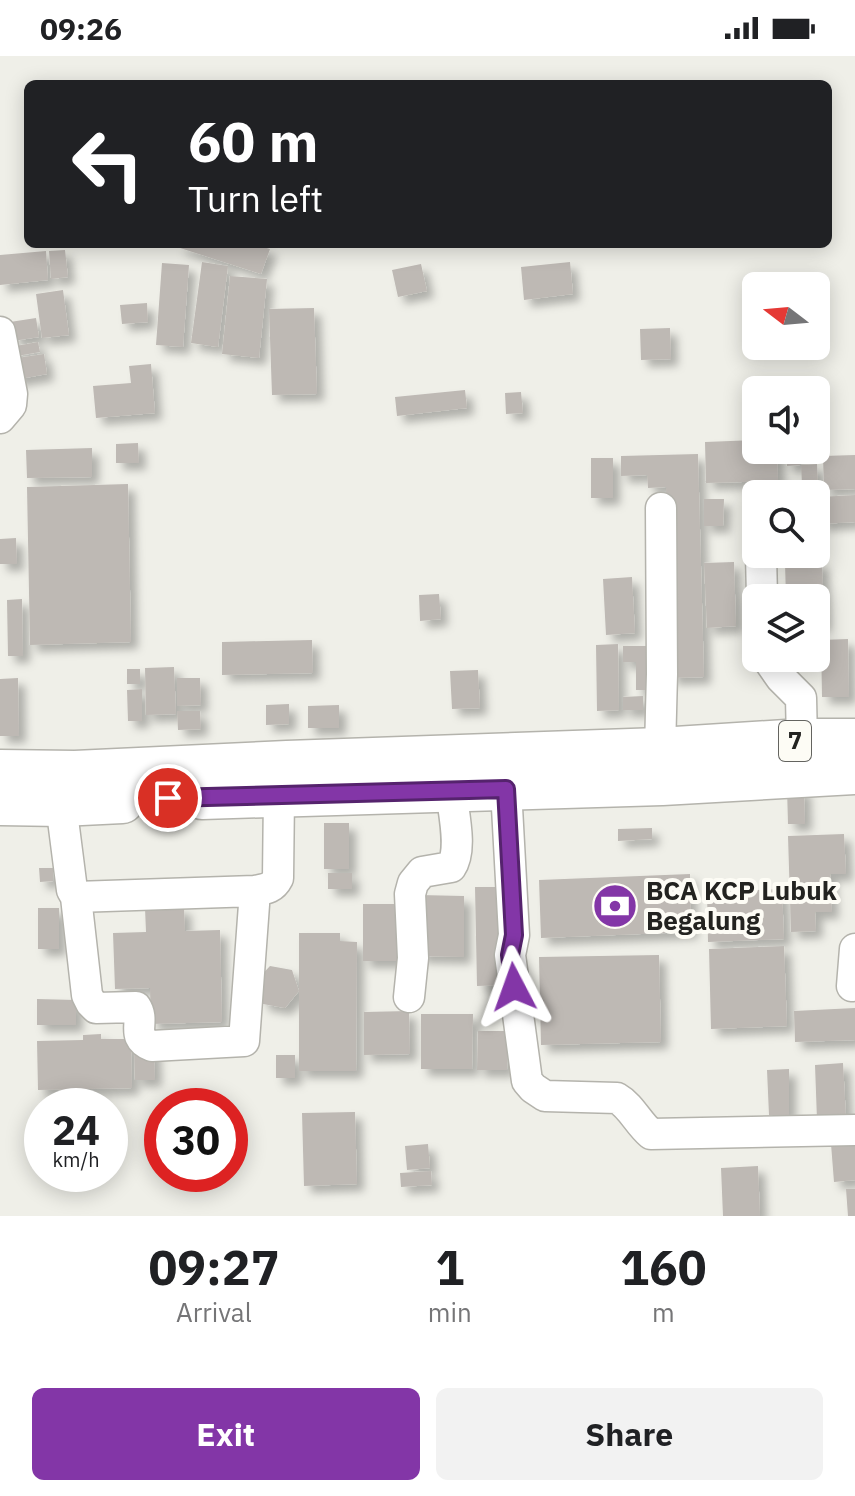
<!DOCTYPE html>
<html lang="en">
<head>
<meta charset="utf-8">
<style>
	:root { --surface:#fff; --page:#f2f2f2; --text:#202124; --muted:#757577; --accent:#8336a7 }
	body { margin:0; font-family:"IBM Plex Sans",sans-serif; background:var(--page); color:var(--text); height:100vh; display:flex; flex-direction:column; font-size:30px; white-space:nowrap }
	* { box-sizing:border-box; margin:0 }
	p { font-size:26px; color:var(--muted) }
	.icon { flex:none; width:44px; height:44px; fill:none; stroke:currentColor; stroke-width:2; stroke-linecap:round; stroke-linejoin:round }
	.map { position:relative; height:1160px; overflow:hidden }
	.side { display:flex; flex-direction:column; background:var(--surface); flex:1 }
	.side>* { flex:none }
	.top-card { position:absolute; left:24px; top:24px; width:808px; height:168px; border-radius:12px; box-shadow:0 4px 20px #0003; background:#202124; color:#fff; overflow:hidden }
	.needle { width:52px; rotate:286deg }
	.buttons { position:absolute; left:742px; top:216px; display:grid; gap:16px }
	.buttons a { display:grid; place-items:center; width:88px; height:88px; border-radius:12px; background:var(--surface); box-shadow:0 4px 20px #0003; font-size:40px }
	.speed { position:absolute; left:24px; top:1032px; display:flex; gap:16px; font-size:40px; font-weight:700; text-align:center }
	.speed>* { display:grid; place-content:center; width:104px; height:104px; border-radius:50%; background:var(--surface); box-shadow:0 4px 20px #0003; line-height:1 }
	.speed small { font-size:20px; font-weight:400 }
	.speed .limit { border:12px solid #d22; background:#fff; color:#111 }
	.pin { position:absolute; display:grid; place-items:center; width:68px; height:68px; color:#fff; margin:-34px; border:4px solid #fff; border-radius:50%; box-shadow:0 2px 8px #0007 }
	.me { position:absolute; width:88px; margin:-44px; rotate:356deg; stroke-linejoin:round; filter:drop-shadow(0 0 6px #0008) }
	.turn { display:flex; align-items:center; gap:28px; height:168px; padding:0 32px; font-size:36px }
	.turn .icon { width:104px; height:104px; stroke-width:2.5 }
	.turn b { display:block; font-size:56px; line-height:68px }
	.eta { display:flex; justify-content:space-evenly; align-items:center; height:136px; text-align:center }
	.eta b { font-size:48px; font-weight:800; line-height:56px }
	.cta { display:flex; gap:16px; margin-top:auto; padding:16px 32px }
	.cta a { flex:1; height:92px; border-radius:12px; background:var(--accent); color:#fff; font-size:32px; font-weight:800; line-height:92px; text-align:center }
	.cta a+a { background:var(--page); color:var(--text) }
	.status { display:flex; justify-content:space-between; align-items:center; height:56px; padding:0 40px; background:var(--surface); direction:ltr }
	.status svg { height:22px; fill:currentColor }
	.map>svg:first-child { display:block }
</style>
</head>
<body>
<div class="status"><b>09:26</b><svg viewBox="0 0 49 12"><path d="M0 12V9h3v3zM5 12V6h3v6zM10 12V3h3v9zM15 12V0h3v12zM26 1h20v11H26zM47 4h2v5h-2z"/></svg></div>
<div class="map">
<svg width="855" height="1160" viewBox="0 0 855 1160">
	<defs>
		<filter id="shadow"><feDropShadow dx="7" dy="7" stdDeviation="4" flood-color="#0004"/></filter>
	</defs>
	<rect width="100%" height="100%" fill="#efefe8"/>
	<!-- building -->
	<path fill="#beb9b4" filter="url(#shadow)" d="M 178,188 L 253,188 L 270,193 L 261,218 L 177,191 Z
		M 65,194 L 68,221 L 51,223 L 49,195 Z
		M 46,195 L 48,224 L 0,229 L 0,199 Z
		M 202,206 L 228,210 L 218,291 L 191,287 Z
		M 570,206 L 573,238 L 524,244 L 521,211 Z
		M 162,207 L 189,209 L 183,291 L 156,289 Z
		M 421,208 L 427,235 L 398,241 L 392,214 Z
		M 230,220 L 267,223 L 259,302 L 222,298 Z
		M 63,234 L 69,279 L 42,282 L 36,238 Z
		M 147,247 L 148,266 L 122,268 L 120,249 Z
		M 314,252 L 317,338 L 272,339 L 269,253 Z
		M 36,262 L 39,281 L 13,285 L 10,266 Z
		M 670,272 L 671,303 L 641,304 L 640,273 Z
		M 38,286 L 40,296 L 11,301 L 10,291 Z
		M 44,298 L 47,318 L 14,324 L 10,303 Z
		M 151,308 L 155,357 L 96,362 L 93,330 L 131,327 L 129,310 Z
		M 465,334 L 467,352 L 397,360 L 395,341 Z
		M 521,336 L 523,357 L 506,358 L 505,337 Z
		M 756,384 L 756,394 L 777,394 L 778,425 L 706,427 L 705,386 Z
		M 138,387 L 139,407 L 116,407 L 116,388 Z
		M 92,392 L 92,421 L 27,422 L 26,394 Z
		M 799,395 L 800,409 L 787,410 L 786,396 Z
		M 698,398 L 704,621 L 670,622 L 666,431 L 648,432 L 647,419 L 621,420 L 621,400 Z
		M 855,399 L 855,433 L 824,434 L 823,400 Z
		M 591,402 L 613,402 L 613,442 L 591,442 Z
		M 817,408 L 818,428 L 802,429 L 801,409 Z
		M 128,428 L 131,586 L 30,589 L 27,431 Z
		M 855,439 L 855,466 L 820,468 L 819,441 Z
		M 704,443 L 724,443 L 723,470 L 704,470 Z
		M 16,482 L 17,508 L 0,508 L 0,483 Z
		M 822,505 L 824,568 L 816,568 L 816,542 L 786,542 L 785,507 Z
		M 734,506 L 736,570 L 707,572 L 704,507 Z
		M 632,521 L 635,577 L 606,579 L 603,523 Z
		M 439,538 L 441,563 L 420,565 L 419,539 Z
		M 22,543 L 23,600 L 8,600 L 7,544 Z
		M 848,583 L 849,641 L 822,641 L 821,584 Z
		M 312,584 L 313,617 L 222,619 L 222,586 Z
		M 618,588 L 619,654 L 597,655 L 596,589 Z
		M 623,590 L 648,590 L 648,634 L 636,634 L 636,606 L 623,606 Z
		M 174,611 L 176,658 L 146,659 L 145,612 Z
		M 127,613 L 140,613 L 140,628 L 127,628 Z
		M 478,614 L 480,652 L 452,653 L 450,615 Z
		M 18,622 L 19,680 L 0,680 L 0,623 Z
		M 177,622 L 200,622 L 201,649 L 177,650 Z
		M 142,633 L 142,665 L 128,665 L 127,634 Z
		M 643,640 L 643,654 L 623,654 L 623,641 Z
		M 289,648 L 289,668 L 266,669 L 266,649 Z
		M 339,649 L 339,672 L 308,672 L 308,650 Z
		M 177,655 L 200,655 L 201,673 L 178,674 Z
		M 787,732 L 804,732 L 805,768 L 788,768 Z
		M 324,767 L 349,767 L 349,813 L 324,813 Z
		M 652,772 L 652,783 L 618,785 L 618,773 Z
		M 844,778 L 846,818 L 830,818 L 832,856 L 815,856 L 816,875 L 791,876 L 788,780 Z
		M 39,812 L 53,812 L 53,825 L 40,826 Z
		M 328,817 L 352,817 L 352,833 L 328,833 Z
		M 690,818 L 691,876 L 541,882 L 539,824 Z
		M 475,831 L 505,831 L 506,929 L 477,930 Z
		M 782,833 L 784,883 L 708,886 L 707,836 Z
		M 419,839 L 464,840 L 464,901 L 418,900 Z
		M 363,848 L 404,848 L 404,905 L 363,905 Z
		M 184,851 L 185,875 L 220,874 L 222,966 L 151,968 L 150,932 L 115,933 L 113,877 L 146,876 L 145,852 Z
		M 38,852 L 59,852 L 59,893 L 38,893 Z
		M 299,877 L 340,877 L 340,885 L 357,886 L 356,1015 L 299,1015 Z
		M 784,890 L 787,970 L 711,973 L 709,893 Z
		M 659,899 L 661,986 L 541,989 L 539,901 Z
		M 270,910 L 292,914 L 299,935 L 285,952 L 263,948 L 255,926 Z
		M 37,943 L 76,944 L 76,969 L 37,969 Z
		M 855,952 L 855,984 L 795,986 L 794,955 Z
		M 409,955 L 410,998 L 364,999 L 364,956 Z
		M 421,958 L 473,958 L 472,1013 L 421,1013 Z
		M 478,975 L 508,975 L 507,1014 L 477,1014 Z
		M 101,978 L 101,983 L 131,983 L 132,1032 L 38,1034 L 37,985 L 83,984 L 83,979 Z
		M 154,991 L 155,1024 L 135,1024 L 134,992 Z
		M 276,999 L 295,999 L 295,1022 L 276,1022 Z
		M 843,1007 L 846,1062 L 817,1064 L 815,1009 Z
		M 789,1013 L 789,1059 L 769,1059 L 767,1014 Z
		M 355,1056 L 357,1128 L 304,1130 L 302,1057 Z
		M 855,1086 L 855,1124 L 834,1126 L 831,1088 Z
		M 428,1088 L 430,1112 L 407,1114 L 405,1090 Z
		M 758,1110 L 760,1160 L 723,1160 L 721,1112 Z
		M 431,1115 L 432,1129 L 401,1131 L 400,1117 Z
		M 846,1133 L 855,1133 L 855,1160 L 848,1160 Z"/>
	<g fill="none" stroke-linecap="round" stroke-linejoin="round">
		<!-- minor casing -->
		<g stroke="#b4b3ac" stroke-width="33">
			<path id="minor" d="M 0,276 L 12,338 L 11,349 L 0,362
				M 761,498 L 762,542
				M 767,602 L 781,622 L 801,642 L 802,685
				M 660,694 L 662,618 L 661,452
				M 506,733 L 514,879 L 510,899 L 527,1025 L 533,1032 L 545,1040 L 617,1042 C 631,1050 638,1067 651,1078 L 855,1074
				M 61,748 L 72,834 L 76,841 L 255,835 C 266,833 273,832 278,822 L 279,739
				M 76,841 L 87,939 L 91,947 L 96,952 L 136,951 C 146,966 129,981 152,990 L 244,985 L 255,835
				M 852,930 L 855,893
				M 409,941 L 413,902 L 410,838 L 413,827 L 422,816 L 451,811 C 463,794 453,755 451,734"/>
		</g>
		<!-- highway casing -->
		<g stroke="#b4b3ac" stroke-width="47">
			<path id="highway" d="M 0,716 L 75,717 L 287,707 L 660,694 L 802,685 L 855,685
				M 202,741 L 662,727 L 855,716
				M 0,747 L 61,748 L 122,745"/>
		</g>
		<!-- minor -->
		<use href="#minor" stroke="#fff" stroke-width="30"/>
		<!-- highway -->
		<use href="#highway" stroke="#fff" stroke-width="44"/>
	</g>
	<g fill="none" stroke-linecap="round" stroke-linejoin="round">
		<!-- route casing -->
		<g stroke="#55236d" stroke-width="20">
			<path id="route" d="M 168,742 L 506,733 L 514,879 L 510,899 L 514,931"/>
		</g>
		<!-- route -->
		<use href="#route" stroke="#8336a7" stroke-width="14"/>
	</g>
	<!-- icons -->
	<defs>
		<g id="bank-disc" transform="scale(2.3)"><circle r="9.5" fill="#8336a7" stroke="#fdfcf5"/><path d="M-6-4H6V4H-6ZM0-2.3a2.3 2.3 0 1 0 0 4.6a2.3 2.3 0 1 0 0-4.6Z" fill="#fff"/></g>
	</defs>
	<g fill-rule="evenodd">
		<use href="#bank-disc" x="615" y="850"/>
	</g>
	<g text-anchor="middle" stroke-width="8" stroke-linejoin="round" paint-order="stroke">
		<!-- shield labels -->
		<rect fill="#fdfcf5" stroke="#646460" stroke-width="2" x="779" y="665" width="32" height="40" rx="6"/>
		<g font-size="24" font-weight="bold" fill="#232320">
			<text x="795" y="693">7</text>
		</g>
		<!-- poi labels -->
		<g font-size="26" font-weight="bold" fill="#232320" stroke="#fdfcf5" text-anchor="start">
			<text x="646" y="844">BCA KCP Lubuk<tspan x="646" dy="30">Begalung</tspan></text>
		</g>
	</g>
</svg>
<div class="buttons">
<a><svg class="needle" viewBox="-14 -14 28 28"><path d="M0-13l5 13h-10z" fill="#e53935"/><path d="M0 13l5-13h-10z" fill="#757577"/></svg></a>
<a><svg class="icon" aria-label="sound" viewBox="0 0 24 24"><path d="M4 9h4l5-4v14l-5-4H4zM17 9q2 3 0 6"/></svg></a>
<a><svg class="icon" aria-label="search" viewBox="0 0 24 24"><circle cx="10" cy="10" r="6"/><path d="M15 15l6 6"/></svg></a>
<a><svg class="icon" aria-label="layers" viewBox="0 0 24 24"><path d="M12 4l9 5-9 5-9-5zM3 14l9 5 9-5"/></svg></a>
</div>
<div class="speed"><div>24<small>km/h</small></div><div class="limit">30</div></div>
<div class="pin" style="left:168px;top:742px;background:#d93025"><svg class="icon" aria-label="arrive" viewBox="0 0 24 24"><path d="M6 21V4h12l-3 4 3 4H6"/></svg></div>
<svg class="me" style="left:514px;top:931px" viewBox="-20 -20 40 40"><path d="M0-17L14 15 0 8-14 15z" fill="#8336a7" stroke="#fff" stroke-width="4"/></svg>
<div class="top-card">
<div class="turn"><svg class="icon" aria-label="left" viewBox="0 0 24 24"><path d="M17 20v-9H6M10 6l-5 5 5 5"/></svg><div><b>60 m</b>Turn left</div></div>
</div>
</div>
<section class="side">
<div class="eta">
<div><b>09:27</b><p>Arrival</p></div>
<div><b>1</b><p>min</p></div>
<div><b>160</b><p>m</p></div>
</div>
<div class="cta"><a>Exit</a><a>Share</a></div>
</section>
</body>
</html>
